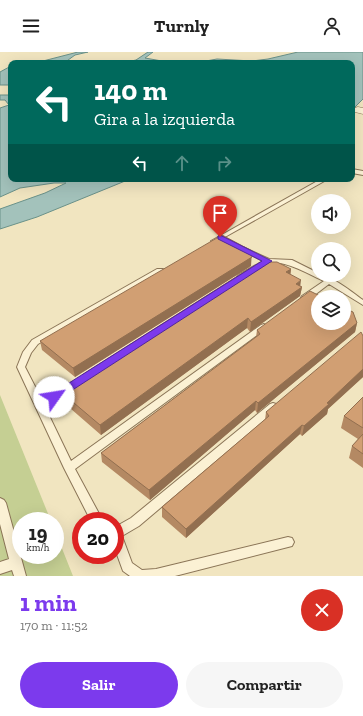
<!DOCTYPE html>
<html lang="es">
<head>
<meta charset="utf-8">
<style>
	:root { --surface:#fff; --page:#f6f6f6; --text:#222; --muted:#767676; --accent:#7c3aed }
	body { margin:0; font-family:"Zilla Slab",serif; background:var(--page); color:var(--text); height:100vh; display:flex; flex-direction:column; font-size:15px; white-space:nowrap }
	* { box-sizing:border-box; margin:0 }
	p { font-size:13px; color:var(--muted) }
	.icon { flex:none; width:22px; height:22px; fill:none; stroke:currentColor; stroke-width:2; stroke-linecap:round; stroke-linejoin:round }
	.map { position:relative; height:524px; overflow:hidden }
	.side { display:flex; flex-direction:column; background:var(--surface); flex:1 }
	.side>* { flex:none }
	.top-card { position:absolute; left:8px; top:8px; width:347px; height:122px; border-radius:8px; box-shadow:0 4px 16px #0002; background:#00695c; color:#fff; overflow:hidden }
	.buttons { position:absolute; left:311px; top:142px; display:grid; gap:8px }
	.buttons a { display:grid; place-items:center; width:40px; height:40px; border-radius:50%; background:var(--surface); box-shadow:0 4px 16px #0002; font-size:20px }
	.speed { position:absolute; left:12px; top:460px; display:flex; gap:8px; font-size:20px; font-weight:700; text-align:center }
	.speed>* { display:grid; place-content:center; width:52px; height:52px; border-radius:50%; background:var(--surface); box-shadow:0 4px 16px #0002; line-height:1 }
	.speed small { font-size:10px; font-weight:400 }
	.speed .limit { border:6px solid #d22; background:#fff; color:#111 }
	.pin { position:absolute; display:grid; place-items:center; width:34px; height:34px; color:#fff; margin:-41px -17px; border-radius:50% 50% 50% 0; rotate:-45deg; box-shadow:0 0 4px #0007 }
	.pin .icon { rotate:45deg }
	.me { position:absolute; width:44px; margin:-22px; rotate:58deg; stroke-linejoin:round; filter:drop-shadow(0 0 3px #0008) }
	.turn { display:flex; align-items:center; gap:14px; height:84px; padding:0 20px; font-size:18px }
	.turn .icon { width:52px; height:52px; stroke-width:2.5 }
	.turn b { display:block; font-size:28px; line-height:34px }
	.lanes { display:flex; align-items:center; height:38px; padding:0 20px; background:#0003; justify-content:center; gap:20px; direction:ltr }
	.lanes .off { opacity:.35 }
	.round { display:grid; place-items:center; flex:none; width:42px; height:42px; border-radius:21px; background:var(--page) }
	.summary { display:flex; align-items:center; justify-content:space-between; height:68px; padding:0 20px }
	h1 { font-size:24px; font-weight:700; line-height:30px; color:var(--accent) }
	.primary-button { display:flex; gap:8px; margin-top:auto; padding:8px 20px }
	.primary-button a { flex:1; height:46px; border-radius:24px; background:var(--accent); color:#fff; font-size:16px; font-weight:700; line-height:46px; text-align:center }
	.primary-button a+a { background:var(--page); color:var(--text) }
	header { display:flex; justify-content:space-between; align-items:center; height:52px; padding:0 20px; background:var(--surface); font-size:18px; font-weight:700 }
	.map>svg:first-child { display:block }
</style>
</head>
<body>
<header><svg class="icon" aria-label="menu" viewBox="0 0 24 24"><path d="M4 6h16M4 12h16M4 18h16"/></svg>Turnly<svg class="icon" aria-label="person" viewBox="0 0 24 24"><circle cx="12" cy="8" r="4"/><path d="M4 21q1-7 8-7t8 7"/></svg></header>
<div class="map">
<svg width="363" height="524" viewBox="0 0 363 524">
	<rect width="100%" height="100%" fill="#f1e5c0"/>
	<!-- green -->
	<path fill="#c5cf93" d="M 0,343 L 51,469 L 21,469 L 21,503 L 55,503 L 55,479 L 73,524 L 0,524 Z"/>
	<!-- water -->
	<path fill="#a3c2bb" stroke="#6a9189" d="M 78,0 L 88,0 L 75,3 L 64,11 L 18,11 L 43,9 Z
		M 148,0 L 153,0 L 145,6 L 173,11 L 122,11 L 136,8 Z
		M 298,0 L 363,0 L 363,47 L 352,58 L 352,11 L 195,11 L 217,7 L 252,9 L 268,7 Z
		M 11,14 L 11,33 L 0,33 L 0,20 Z
		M 0,43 L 11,43 L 11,127 L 130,127 L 37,165 L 0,177 L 0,157 L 45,141 L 66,131 L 54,131 L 20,136 L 0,145 L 0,56 L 9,53 L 5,48 L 0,48 Z"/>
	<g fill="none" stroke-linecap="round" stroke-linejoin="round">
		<!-- lane casing -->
		<g stroke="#8b7557" stroke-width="2">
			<path id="lane" d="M 352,117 L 363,119 L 363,123 L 352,121 Z
				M 321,127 L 328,127 L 216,190 L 212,190 L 211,189 Z
				M 243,195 L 269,207 L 292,208 L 318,221 L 318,223 C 331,223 352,240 363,248 L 363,253 L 329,232 L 308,248 L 302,248 L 301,246 L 302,244 L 324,229 C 310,223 283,206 268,212 C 259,215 249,228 238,227 L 237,225 L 238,223 L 263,209 L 241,198 L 240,197 L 241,196 Z
				M 157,217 L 163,217 L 164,219 L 38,292 L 31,301 L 25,315 L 42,348 L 67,333 L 73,333 L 75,335 L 73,337 L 45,355 L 71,409 L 261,273 L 264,272 L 268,275 L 75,417 L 103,469 L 91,469 L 64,416 L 17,315 L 23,300 L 32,288 Z
				M 273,351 L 276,352 L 278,355 L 276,358 L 139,474 L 122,484 L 132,511 L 142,518 L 156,517 L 288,485 L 292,486 L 294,490 L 292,494 L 175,524 L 130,524 L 123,519 L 115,497 L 115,475 L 131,466 L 270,352 Z
				M 0,446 L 4,448 L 6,451 L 26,524 L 14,524 L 12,518 L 0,522 L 0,510 L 9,507 L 0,472 Z"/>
		</g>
		<!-- street casing -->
		<g stroke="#8b7557" stroke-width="1">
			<path id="street" d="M 358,55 L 363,56 L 363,62 L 355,60 L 354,58 L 355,56 Z"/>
		</g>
		<!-- lane -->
		<use href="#lane" fill="#fbf1d4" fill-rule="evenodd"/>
		<!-- street -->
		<use href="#street" fill="#fbf1d4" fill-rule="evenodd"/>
	</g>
	<!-- wall -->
	<path fill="#b48963" d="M 251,214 L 75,325 L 42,298 L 40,289 Z
		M 291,217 L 290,223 L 300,234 L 302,235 L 300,244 L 250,280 L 247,276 L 101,383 L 63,350 L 61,340 L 82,327 L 82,323 L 250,222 Z
		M 357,271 L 355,280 L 257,361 L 255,358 L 150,448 L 102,410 L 101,401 L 256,285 L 257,278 Z
		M 363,284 L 363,325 L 328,357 L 327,362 L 302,384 L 300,382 L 186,486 L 162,465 L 162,455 L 265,368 L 266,360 Z
		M 363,345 L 363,416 L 349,406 L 352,394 L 358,387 L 341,376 L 344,364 Z"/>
	<!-- shaded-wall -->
	<path fill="#926f50" d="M 252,199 L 251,214 L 75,325 L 73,316 Z
		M 291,217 L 290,226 L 286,220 Z
		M 301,228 L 300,236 L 302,235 L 300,244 L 250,280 L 251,270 L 296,232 Z
		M 248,266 L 247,276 L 101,383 L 100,373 Z
		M 357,271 L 355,280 L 257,361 L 258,351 Z
		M 363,317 L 363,325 L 328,357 L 327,362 L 302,384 L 304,374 L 327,351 Z
		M 256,349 L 255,358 L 150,448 L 149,438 Z
		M 302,373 L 300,382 L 186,486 L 186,477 Z"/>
	<!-- building -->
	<path fill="#d19f73" stroke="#926f50" d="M 222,183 L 252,199 L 252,205 L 73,316 L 40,289 Z
		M 269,210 L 277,210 L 291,217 L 286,220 L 301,228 L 296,232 L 302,235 L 251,270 L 248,266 L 100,373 L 61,340 L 85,325 L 82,323 L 250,216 L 250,222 Z
		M 310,239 L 322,245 L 318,245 L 318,271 L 344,271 L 344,256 L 353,260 L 357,271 L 258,351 L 256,349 L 149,438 L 101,401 L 260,282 L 257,278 Z
		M 361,280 L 363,284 L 363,317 L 327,351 L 329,352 L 304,374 L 302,373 L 186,477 L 162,455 L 269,364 L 266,360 Z
		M 363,345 L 363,376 L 344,364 Z
		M 363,382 L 363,402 L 352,394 Z"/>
	<!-- route -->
	<path fill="#7c3aed" stroke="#51269a" d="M 220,183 L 272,209 L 57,348 L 50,348 L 48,345 L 50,343 L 262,209 L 218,187 L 218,184 Z"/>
</svg>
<div class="buttons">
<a><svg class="icon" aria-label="sound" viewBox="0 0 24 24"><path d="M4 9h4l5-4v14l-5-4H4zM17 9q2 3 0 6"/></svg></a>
<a><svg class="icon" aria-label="search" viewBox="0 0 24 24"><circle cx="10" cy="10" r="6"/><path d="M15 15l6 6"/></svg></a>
<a><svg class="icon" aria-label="layers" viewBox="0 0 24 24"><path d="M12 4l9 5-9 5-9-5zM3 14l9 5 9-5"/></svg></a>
</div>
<div class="speed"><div>19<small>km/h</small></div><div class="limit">20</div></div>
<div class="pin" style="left:220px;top:185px;background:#d93025"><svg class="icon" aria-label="arrive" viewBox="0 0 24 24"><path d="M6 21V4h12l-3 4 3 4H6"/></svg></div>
<svg class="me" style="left:54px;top:345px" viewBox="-20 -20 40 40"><circle r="19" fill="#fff"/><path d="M0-13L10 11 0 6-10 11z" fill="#7c3aed"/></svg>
<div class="top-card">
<div class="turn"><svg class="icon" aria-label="left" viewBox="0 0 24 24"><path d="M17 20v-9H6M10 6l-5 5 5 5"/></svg><div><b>140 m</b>Gira a la izquierda</div></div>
<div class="lanes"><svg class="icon" aria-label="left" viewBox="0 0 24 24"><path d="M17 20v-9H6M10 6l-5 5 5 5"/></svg><svg class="icon off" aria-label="ahead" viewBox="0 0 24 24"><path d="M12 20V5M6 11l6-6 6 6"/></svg><svg class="icon off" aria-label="right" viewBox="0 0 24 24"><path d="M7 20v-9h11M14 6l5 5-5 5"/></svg></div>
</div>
</div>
<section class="side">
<div class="summary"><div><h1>1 min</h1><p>170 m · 11:52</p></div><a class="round" style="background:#d93025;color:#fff"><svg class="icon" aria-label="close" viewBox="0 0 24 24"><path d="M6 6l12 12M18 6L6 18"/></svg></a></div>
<div class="primary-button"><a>Salir</a><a>Compartir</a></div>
</section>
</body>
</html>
